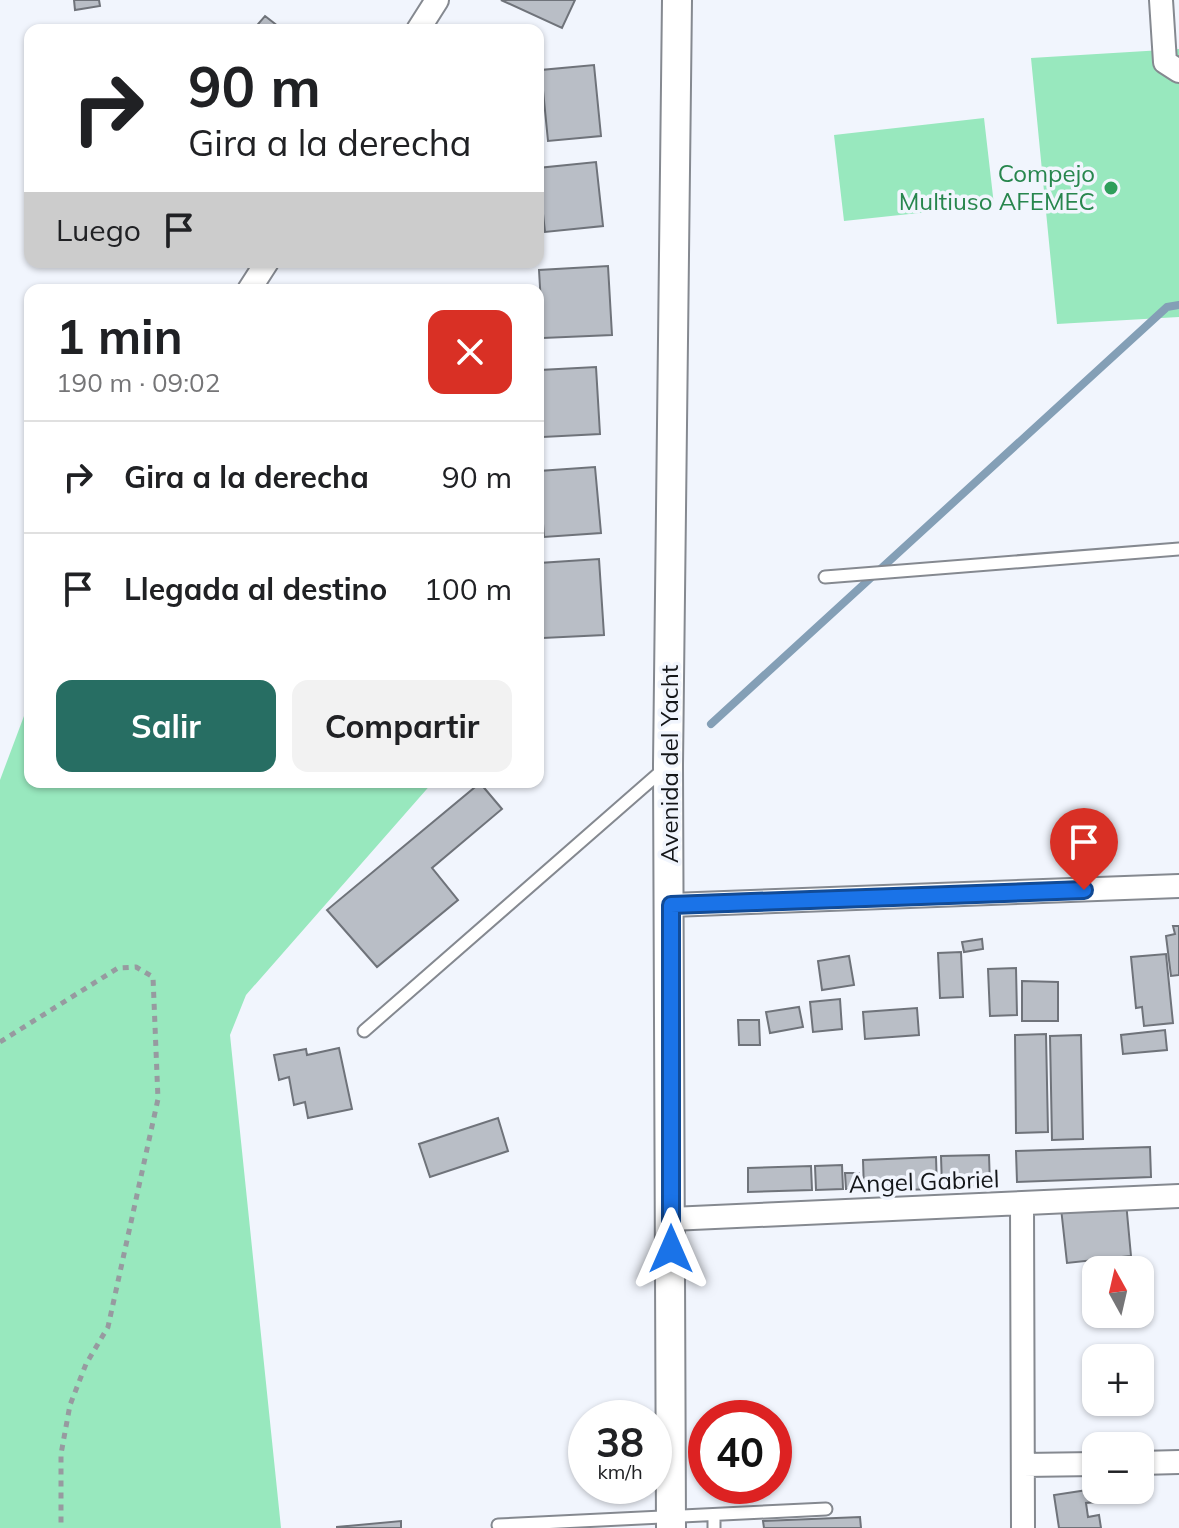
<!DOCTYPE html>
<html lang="es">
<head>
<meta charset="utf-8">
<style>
	:root { --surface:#fff; --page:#f2f2f2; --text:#202124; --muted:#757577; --line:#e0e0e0; --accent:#276e63 }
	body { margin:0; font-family:Mulish,sans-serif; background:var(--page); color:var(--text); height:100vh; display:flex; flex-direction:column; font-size:30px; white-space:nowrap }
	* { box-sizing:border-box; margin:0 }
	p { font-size:26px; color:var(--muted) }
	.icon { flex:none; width:44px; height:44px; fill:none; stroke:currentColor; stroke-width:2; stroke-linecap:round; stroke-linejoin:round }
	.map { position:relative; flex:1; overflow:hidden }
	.details { position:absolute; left:24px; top:284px; width:520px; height:504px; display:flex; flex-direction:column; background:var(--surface); border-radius:16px; box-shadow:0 2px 6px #0004 }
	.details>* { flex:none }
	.hud { position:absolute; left:24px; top:24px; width:520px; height:244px; border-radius:16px; box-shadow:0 2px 6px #0004; background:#fff; color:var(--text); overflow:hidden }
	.needle { width:52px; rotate:352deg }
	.tools { position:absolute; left:1082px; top:1256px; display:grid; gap:16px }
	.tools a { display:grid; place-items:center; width:72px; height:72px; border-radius:16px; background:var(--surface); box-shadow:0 2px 6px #0004; font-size:40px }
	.speed { position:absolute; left:568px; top:1400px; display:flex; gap:16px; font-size:40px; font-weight:700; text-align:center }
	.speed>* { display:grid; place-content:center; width:104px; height:104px; border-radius:50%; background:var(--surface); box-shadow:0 2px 6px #0004; line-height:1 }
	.speed small { font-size:20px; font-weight:400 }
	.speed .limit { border:12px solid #d22; background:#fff; color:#111 }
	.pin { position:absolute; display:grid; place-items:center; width:68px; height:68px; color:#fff; margin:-82px -34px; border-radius:50% 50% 50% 0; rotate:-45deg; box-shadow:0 0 8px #0007 }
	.pin .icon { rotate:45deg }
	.me { position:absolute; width:88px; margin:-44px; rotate:0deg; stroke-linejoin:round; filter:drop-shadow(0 0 6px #0008) }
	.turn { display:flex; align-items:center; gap:28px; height:168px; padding:0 32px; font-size:36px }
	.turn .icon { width:104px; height:104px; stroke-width:2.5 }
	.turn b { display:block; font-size:56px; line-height:68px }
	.then { display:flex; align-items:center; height:76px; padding:0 32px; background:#0003; gap:16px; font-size:30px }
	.round { display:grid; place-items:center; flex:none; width:84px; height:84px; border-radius:16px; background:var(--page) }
	.summary { display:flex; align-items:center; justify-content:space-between; height:136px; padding:0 32px }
	h1 { font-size:48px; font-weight:700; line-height:60px }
	.action { display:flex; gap:16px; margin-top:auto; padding:16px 32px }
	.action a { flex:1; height:92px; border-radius:16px; background:var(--accent); color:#fff; font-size:32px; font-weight:700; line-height:92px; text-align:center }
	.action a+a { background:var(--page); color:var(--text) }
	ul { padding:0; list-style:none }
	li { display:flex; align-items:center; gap:24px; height:112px; padding:0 32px; border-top:2px solid var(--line) }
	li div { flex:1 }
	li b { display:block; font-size:30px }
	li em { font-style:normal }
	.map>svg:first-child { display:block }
</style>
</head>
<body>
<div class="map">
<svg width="1179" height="1528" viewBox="0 0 1179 1528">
	<rect width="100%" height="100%" fill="#f1f5fd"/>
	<!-- green -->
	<path fill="#98e8be" d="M 1179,49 L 1179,317 L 1057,324 L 1031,58 Z
		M 984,118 L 994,205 L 844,221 L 834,135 Z
		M 30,700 L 30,782 L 433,782 L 246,995 L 230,1035 L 281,1528 L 0,1528 L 0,780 Z"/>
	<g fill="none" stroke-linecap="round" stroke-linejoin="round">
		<!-- stream -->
		<path stroke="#849fb6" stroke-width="8" d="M 711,724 L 1167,307 L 1179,305"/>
	</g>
	<!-- building -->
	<path fill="#b9bec6" stroke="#6f737a" stroke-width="2" d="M 74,0 L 99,0 L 100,6 L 75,10 Z
		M 501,0 L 575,0 L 562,28 Z
		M 265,16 L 283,30 L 253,30 Z
		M 594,65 L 601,136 L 548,141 L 541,70 Z
		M 596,162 L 603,226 L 545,232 L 538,168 Z
		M 608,266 L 612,335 L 543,338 L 539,270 Z
		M 596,367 L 600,434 L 543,437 L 540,370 Z
		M 595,467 L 601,533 L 544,537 L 539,471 Z
		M 599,559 L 604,635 L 543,638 L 539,563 Z
		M 480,783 L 502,809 L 432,868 L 458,900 L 377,967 L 327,910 Z
		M 1173,926 L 1179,926 L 1179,975 L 1171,976 L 1166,936 L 1175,934 Z
		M 982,939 L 983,949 L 964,952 L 962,942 Z
		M 961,952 L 963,997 L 940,998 L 938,953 Z
		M 1166,954 L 1173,1023 L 1144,1026 L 1142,1007 L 1136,1008 L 1131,957 Z
		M 849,956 L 854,985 L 822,990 L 818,961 Z
		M 1016,968 L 1017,1015 L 990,1016 L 988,969 Z
		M 1022,981 L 1058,982 L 1058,1021 L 1022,1021 Z
		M 840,999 L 842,1029 L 813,1032 L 810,1002 Z
		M 799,1007 L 803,1027 L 770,1033 L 766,1012 Z
		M 917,1008 L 919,1035 L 865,1039 L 863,1012 Z
		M 738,1020 L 759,1020 L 760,1045 L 739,1045 Z
		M 1165,1030 L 1167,1050 L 1123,1054 L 1121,1035 Z
		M 1046,1034 L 1048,1132 L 1016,1133 L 1015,1035 Z
		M 1081,1035 L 1083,1139 L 1052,1140 L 1050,1036 Z
		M 339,1048 L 352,1109 L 308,1118 L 305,1102 L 294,1105 L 289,1077 L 279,1080 L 274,1055 L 306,1049 L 307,1055 Z
		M 498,1118 L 508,1151 L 430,1177 L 419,1144 Z
		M 1150,1147 L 1151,1177 L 1017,1182 L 1016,1151 Z
		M 989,1155 L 990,1185 L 942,1187 L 941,1156 Z
		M 936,1157 L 937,1189 L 864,1191 L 863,1160 Z
		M 842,1165 L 843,1189 L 816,1190 L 815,1166 Z
		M 811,1166 L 812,1190 L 748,1192 L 748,1168 Z
		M 845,1173 L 859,1173 L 860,1189 L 846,1189 Z
		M 1126,1202 L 1131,1256 L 1067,1263 L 1061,1208 Z
		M 1094,1489 L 1096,1502 L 1086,1503 L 1088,1517 L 1099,1515 L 1101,1528 L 1059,1528 L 1054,1495 Z
		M 860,1517 L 861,1528 L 764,1528 L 763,1521 Z
		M 401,1521 L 401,1528 L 337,1528 L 337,1527 Z"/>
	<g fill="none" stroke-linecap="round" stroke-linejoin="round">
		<!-- service casing -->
		<g stroke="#858990" stroke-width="15">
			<path id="service" d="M 825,577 L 1179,549
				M 364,1031 L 665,768
				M 498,1525 L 826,1509
				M 714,1528 L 714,1515"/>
		</g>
		<!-- minor casing -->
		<g stroke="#858990" stroke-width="26">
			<path id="minor" d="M 1161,0 L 1165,62 L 1179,71
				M 418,30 L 437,0
				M 249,290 L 267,262
				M 671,905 L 1179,886
				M 1022,1204 L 1023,1528
				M 671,1219 L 1179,1196
				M 1140,1463 L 1179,1462
				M 1023,1465 L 1096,1464"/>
		</g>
		<!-- tertiary casing -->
		<g stroke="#858990" stroke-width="32">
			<path id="tertiary" d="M 671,1528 L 668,765 L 677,0"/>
		</g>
		<!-- path -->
		<path stroke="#979aa0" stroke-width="5" stroke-dasharray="6 6" stroke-linecap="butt" d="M 0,1042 L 118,968 L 136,967 L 153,977 L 158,1099 L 108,1327 L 86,1364 L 70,1405 L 61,1454 L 61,1528"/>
		<!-- service -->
		<use href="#service" stroke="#fff" stroke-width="11"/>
		<!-- minor -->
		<use href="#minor" stroke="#fff" stroke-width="22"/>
		<!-- tertiary -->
		<use href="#tertiary" stroke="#fff" stroke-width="28"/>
	</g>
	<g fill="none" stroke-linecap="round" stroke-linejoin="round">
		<!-- route casing -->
		<g stroke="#114b97" stroke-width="20">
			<path id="route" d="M 671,1249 L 671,905 L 1084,890"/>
		</g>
		<!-- route -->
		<use href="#route" stroke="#1a73e8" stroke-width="14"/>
	</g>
	<!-- markers -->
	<circle fill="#2e9e5b" stroke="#f1f5fd" stroke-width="3" cx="1111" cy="188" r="8"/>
	<g text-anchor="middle" stroke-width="7" stroke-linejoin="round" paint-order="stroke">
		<!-- leisure labels -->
		<g font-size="24" fill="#27864d" stroke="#f1f5fd" text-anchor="end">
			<text x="1095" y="182">Compejo<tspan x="1095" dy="28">Multiuso AFEMEC</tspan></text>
		</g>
		<!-- street labels -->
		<g font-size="24" fill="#141619" stroke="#f1f5fd">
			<text transform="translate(670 764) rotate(-90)" y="8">Avenida del Yacht</text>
			<text transform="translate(924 1182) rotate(-2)" y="8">Angel Gabriel</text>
		</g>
	</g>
</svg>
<div class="tools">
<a><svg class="needle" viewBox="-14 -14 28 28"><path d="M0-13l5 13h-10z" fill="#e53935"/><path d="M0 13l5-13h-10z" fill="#757577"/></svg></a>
<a>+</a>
<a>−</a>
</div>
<div class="speed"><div>38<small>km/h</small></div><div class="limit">40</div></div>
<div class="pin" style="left:1084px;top:890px;background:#d93025"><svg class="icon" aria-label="arrive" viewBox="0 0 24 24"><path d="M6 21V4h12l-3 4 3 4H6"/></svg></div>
<svg class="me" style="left:671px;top:1249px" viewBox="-20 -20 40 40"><path d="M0-17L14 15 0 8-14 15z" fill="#1a73e8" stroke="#fff" stroke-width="4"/></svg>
<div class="hud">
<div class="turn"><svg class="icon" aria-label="right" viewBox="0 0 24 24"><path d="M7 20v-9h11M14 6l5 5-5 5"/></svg><div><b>90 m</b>Gira a la derecha</div></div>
<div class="then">Luego<svg class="icon" aria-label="arrive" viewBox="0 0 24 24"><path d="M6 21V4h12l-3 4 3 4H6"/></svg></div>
</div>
<section class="details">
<div class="summary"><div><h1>1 min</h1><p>190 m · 09:02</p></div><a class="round" style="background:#d93025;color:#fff"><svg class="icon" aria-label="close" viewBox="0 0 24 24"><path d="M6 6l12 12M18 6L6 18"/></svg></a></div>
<ul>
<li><svg class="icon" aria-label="right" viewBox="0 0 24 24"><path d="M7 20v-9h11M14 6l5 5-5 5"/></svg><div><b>Gira a la derecha</b></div><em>90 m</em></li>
<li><svg class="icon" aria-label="arrive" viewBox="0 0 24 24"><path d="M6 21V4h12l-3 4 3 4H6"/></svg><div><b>Llegada al destino</b></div><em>100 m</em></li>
</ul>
<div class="action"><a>Salir</a><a>Compartir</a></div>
</section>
</div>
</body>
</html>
